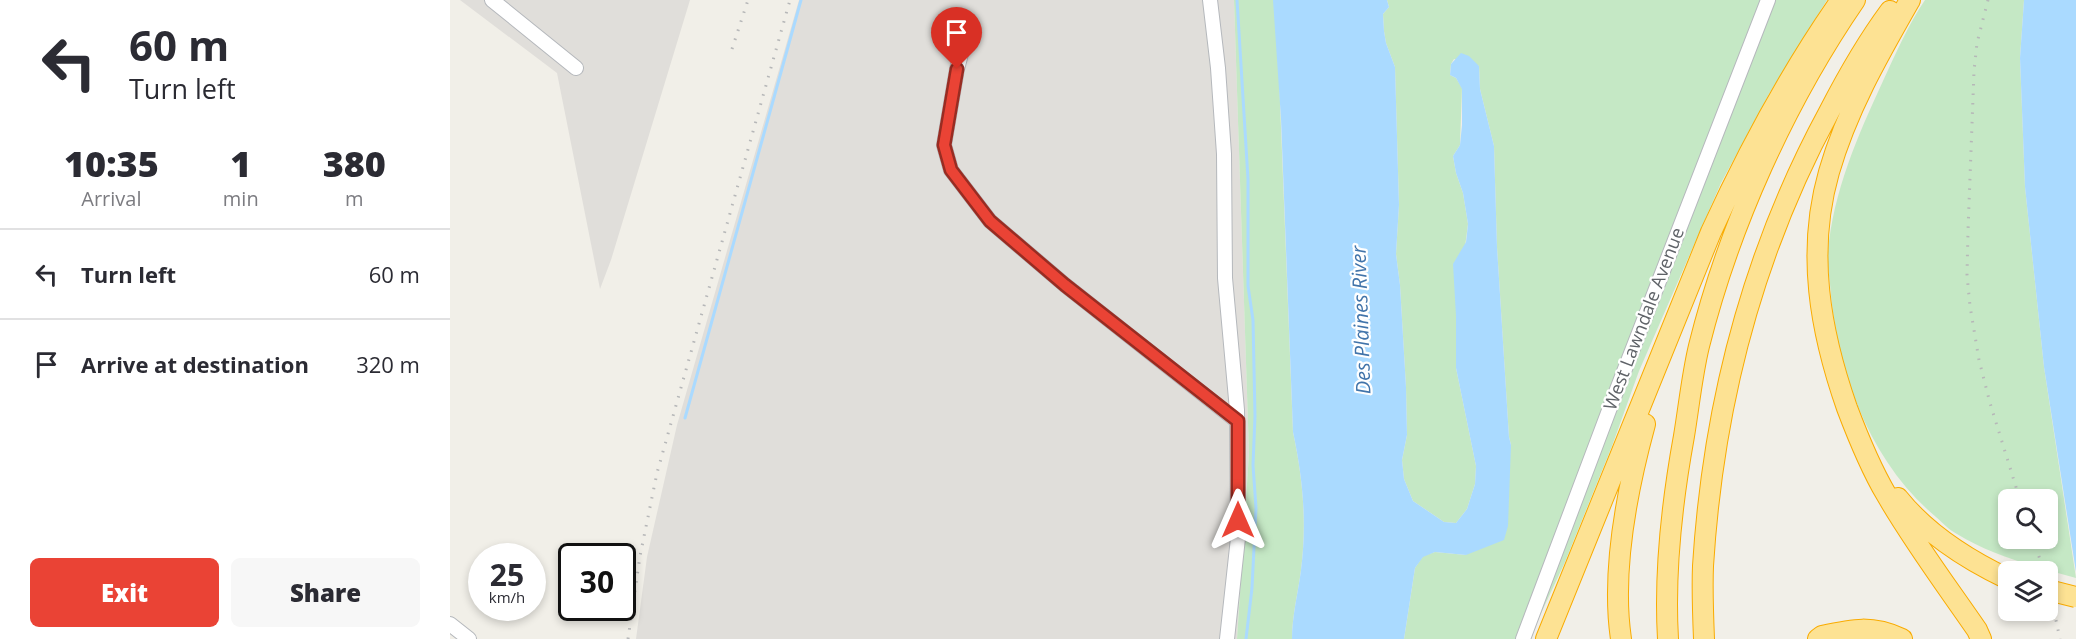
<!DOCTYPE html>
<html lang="en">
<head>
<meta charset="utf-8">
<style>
	:root { --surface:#fff; --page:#f7f7f7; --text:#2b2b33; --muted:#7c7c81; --line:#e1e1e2; --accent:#ea4335 }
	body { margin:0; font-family:"Open Sans",sans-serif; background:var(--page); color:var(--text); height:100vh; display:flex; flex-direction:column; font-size:22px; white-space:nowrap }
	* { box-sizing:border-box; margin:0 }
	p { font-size:20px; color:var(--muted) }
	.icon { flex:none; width:33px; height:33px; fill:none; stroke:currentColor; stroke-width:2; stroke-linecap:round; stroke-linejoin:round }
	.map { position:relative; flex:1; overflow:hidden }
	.panel { display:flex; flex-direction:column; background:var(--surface); width:450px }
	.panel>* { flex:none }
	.banner { background:#fff; color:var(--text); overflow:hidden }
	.tools { position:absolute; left:1548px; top:489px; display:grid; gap:12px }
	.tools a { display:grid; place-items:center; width:60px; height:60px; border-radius:9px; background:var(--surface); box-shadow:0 3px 9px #0003; font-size:30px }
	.speed { position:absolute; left:18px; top:543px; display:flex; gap:12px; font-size:30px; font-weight:700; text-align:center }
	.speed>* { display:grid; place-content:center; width:78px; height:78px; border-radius:50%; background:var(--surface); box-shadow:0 3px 9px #0003; line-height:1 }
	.speed small { font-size:15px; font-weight:400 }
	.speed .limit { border:3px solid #111; border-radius:9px; background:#fff; color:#111 }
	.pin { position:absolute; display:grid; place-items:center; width:51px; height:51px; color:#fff; margin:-62px -26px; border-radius:50% 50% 50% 0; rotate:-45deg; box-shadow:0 0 6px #0007 }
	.pin .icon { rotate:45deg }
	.me { position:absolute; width:66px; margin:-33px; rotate:0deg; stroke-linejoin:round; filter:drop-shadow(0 0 4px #0008) }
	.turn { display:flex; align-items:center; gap:21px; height:126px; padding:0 30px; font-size:27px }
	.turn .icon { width:78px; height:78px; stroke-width:2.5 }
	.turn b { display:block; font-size:42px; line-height:51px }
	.eta { display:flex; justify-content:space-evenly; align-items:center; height:102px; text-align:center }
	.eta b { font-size:36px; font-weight:800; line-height:42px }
	.cta { display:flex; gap:12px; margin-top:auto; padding:12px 30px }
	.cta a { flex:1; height:69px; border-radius:9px; background:var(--accent); color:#fff; font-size:24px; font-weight:800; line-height:69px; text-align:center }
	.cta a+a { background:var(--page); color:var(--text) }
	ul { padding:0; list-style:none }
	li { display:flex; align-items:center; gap:18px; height:90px; padding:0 30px; border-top:2px solid var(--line) }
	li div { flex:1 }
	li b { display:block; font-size:22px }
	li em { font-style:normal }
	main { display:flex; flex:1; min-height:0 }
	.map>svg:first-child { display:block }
</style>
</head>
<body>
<main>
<section class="panel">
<div class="banner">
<div class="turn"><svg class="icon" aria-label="left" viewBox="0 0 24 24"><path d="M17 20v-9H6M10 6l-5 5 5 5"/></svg><div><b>60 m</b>Turn left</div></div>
</div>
<div class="eta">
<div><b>10:35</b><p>Arrival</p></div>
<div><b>1</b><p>min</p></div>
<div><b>380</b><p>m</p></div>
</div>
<ul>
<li><svg class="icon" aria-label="left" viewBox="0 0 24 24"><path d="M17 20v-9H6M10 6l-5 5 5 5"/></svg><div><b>Turn left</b></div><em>60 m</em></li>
<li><svg class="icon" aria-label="arrive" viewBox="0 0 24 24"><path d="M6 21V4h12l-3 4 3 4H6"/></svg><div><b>Arrive at destination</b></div><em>320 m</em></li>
</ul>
<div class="cta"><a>Exit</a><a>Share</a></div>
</section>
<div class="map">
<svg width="1626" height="639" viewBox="0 0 1626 639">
	<rect width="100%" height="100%" fill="#f1efe8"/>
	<!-- industrial -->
	<path fill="#e0deda" d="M 10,0 L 240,0 L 161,260 L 150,289 L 107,73 Z
		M 349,0 L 784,0 L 799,453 L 787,639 L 186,639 L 197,557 L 227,425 Z"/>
	<!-- green -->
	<path fill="#c5e8c5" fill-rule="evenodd" d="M 784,0 L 826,0 L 843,432 C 853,479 857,523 851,570 C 848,593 842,616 842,639 L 787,639 L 799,453 Z
		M 937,0 L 1377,0 L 1319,94 L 1271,183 L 1189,371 L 1162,446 L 1115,562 L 1079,639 L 954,639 L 965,568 L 973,556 L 985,552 L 1016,555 L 1061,445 L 1059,437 L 1047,247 L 1044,146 L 1030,89 L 1029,66 L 1004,59 L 1001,64 L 1000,75 L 1006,78 L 1012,88 L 1010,145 L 1003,156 L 1006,173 L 1013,193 L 1018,224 L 1006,316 L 1006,368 L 1026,466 L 1025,484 L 1017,509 L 1006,523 L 994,522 L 963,501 L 954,479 L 952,460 L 957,435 L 956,387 L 950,285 L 946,254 L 949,205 L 945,67 L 936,43 L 934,31 L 933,14 L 939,7 Z
		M 1475,0 L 1574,0 L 1570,58 L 1575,187 L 1594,367 L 1626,578 C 1586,567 1543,556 1507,534 C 1499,530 1493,523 1486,517 C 1419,461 1386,369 1380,284 C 1379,274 1377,263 1378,252 C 1383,192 1408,135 1433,81 C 1446,53 1458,25 1475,0 ZM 1558,500 L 1598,500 L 1598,538 L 1558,538 Z"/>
	<!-- water -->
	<path fill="#aadaff" d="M 823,0 L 937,0 L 939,7 L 933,14 L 934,31 L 936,43 L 945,67 L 949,205 L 946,254 L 950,285 L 956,387 L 957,435 L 952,460 L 954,479 L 963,501 L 994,522 L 1006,523 L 1017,509 L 1025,484 L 1026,466 L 1006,368 L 1006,316 L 1003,264 L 1016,242 L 1018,224 L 1013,193 L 1006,173 L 1003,156 L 1010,145 L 1012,125 L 1012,89 L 1006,78 L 1000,75 L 1001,64 L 1011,53 L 1019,56 L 1029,66 L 1030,89 L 1044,146 L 1047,247 L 1059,437 L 1061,445 L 1058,526 L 1054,540 L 1016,555 L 985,552 L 973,557 L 965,568 L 954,639 L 842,639 C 842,616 848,593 851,570 C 857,523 853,479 843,432 L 831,119 Z
		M 1574,0 L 1626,0 L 1626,572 L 1594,367 L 1575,187 L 1570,58 Z"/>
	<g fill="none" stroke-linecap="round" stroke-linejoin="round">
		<!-- stream -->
		<path stroke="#aadaff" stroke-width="3" d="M 787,0 L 798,179 L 798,286 L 803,320 L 805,416 L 803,465 L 806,508 L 802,588 L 796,639
			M 235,418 L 351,0"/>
		<!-- minor casing -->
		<g stroke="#b5b8bc" stroke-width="16">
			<path id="minor" d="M 42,0 L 126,68
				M 760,0 L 768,68 L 774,154 L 775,278 L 787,410 L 788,538 L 777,639
				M 516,35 L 507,69 L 494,145 L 501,170 L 540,221 L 615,285 L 787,421
				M 0,624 L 19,639
				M 1073,639 L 1161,405 L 1318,0"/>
		</g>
		<!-- highway casing -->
		<g stroke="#f9ab00" stroke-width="22">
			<path id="highway" d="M 1460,0 C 1428,56 1397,110 1379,172 C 1356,252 1370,331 1397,408 C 1408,437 1420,467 1436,494 C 1463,541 1496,585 1527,630 L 1531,639
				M 1448,498 C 1476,533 1518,560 1558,579
				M 1096,639 L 1261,232 C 1298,151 1340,73 1391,0
				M 1171,639 C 1161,571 1177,490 1195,424
				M 1218,639 C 1214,571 1222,502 1234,436 C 1239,406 1242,375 1249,346 C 1279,226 1335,102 1405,0
				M 1254,639 C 1253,615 1252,590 1253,566 C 1263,406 1302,254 1379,112 C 1397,77 1417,42 1440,11
				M 1368,639 L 1372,636 C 1403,629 1422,625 1452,639"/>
		</g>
		<!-- minor -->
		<use href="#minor" stroke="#fff" stroke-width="14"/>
		<!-- highway -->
		<use href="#highway" stroke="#fde293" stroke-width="20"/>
		<!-- rail -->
		<path stroke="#b6b7b8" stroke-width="3" stroke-dasharray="1.5 8" stroke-linecap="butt" d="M 1538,0 L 1527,43 L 1524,71 L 1518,231 L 1517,275 L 1520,306 L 1529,360 L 1540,403 L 1570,500
			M 282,49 L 298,0
			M 1583,538 L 1594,572
			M 1598,583 L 1610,639
			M 178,639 L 190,556 L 207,473 L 340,0"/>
		<!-- highway-bridge casing -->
		<g stroke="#f9ab00" stroke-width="22" stroke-linecap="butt">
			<path id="highway-bridge" d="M 1598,590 L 1626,597"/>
		</g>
		<!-- highway-bridge -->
		<use href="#highway-bridge" stroke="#fde293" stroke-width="20"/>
	</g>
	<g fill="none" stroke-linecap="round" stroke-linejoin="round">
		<!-- route casing -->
		<g stroke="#982c22" stroke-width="15">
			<path id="route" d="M 507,69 L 494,145 L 501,170 L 540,221 L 615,285 L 788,421 L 788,520"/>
		</g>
		<!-- route -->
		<use href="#route" stroke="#ea4335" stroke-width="10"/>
	</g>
	<g text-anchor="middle" stroke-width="4.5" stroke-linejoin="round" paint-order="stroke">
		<!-- street labels -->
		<g font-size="18" fill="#5f6368" stroke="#fff">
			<text transform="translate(1194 319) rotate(-69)" y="6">West Lawndale Avenue</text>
		</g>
		<!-- water labels -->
		<g font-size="20" font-style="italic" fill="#4174aa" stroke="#fff">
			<text transform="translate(911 320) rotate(-92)" y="7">Des Plaines River</text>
		</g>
	</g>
</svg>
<div class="tools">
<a><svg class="icon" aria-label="search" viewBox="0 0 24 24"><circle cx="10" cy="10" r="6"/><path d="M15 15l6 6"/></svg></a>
<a><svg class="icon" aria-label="layers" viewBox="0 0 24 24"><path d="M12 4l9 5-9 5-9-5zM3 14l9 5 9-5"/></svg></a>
</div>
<div class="speed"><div>25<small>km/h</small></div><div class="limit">30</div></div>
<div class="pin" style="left:507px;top:69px;background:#d93025"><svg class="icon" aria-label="arrive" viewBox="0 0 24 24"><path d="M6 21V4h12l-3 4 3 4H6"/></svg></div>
<svg class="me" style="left:788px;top:520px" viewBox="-20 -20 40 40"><path d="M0-17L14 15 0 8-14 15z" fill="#ea4335" stroke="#fff" stroke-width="4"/></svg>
</div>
</main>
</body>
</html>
